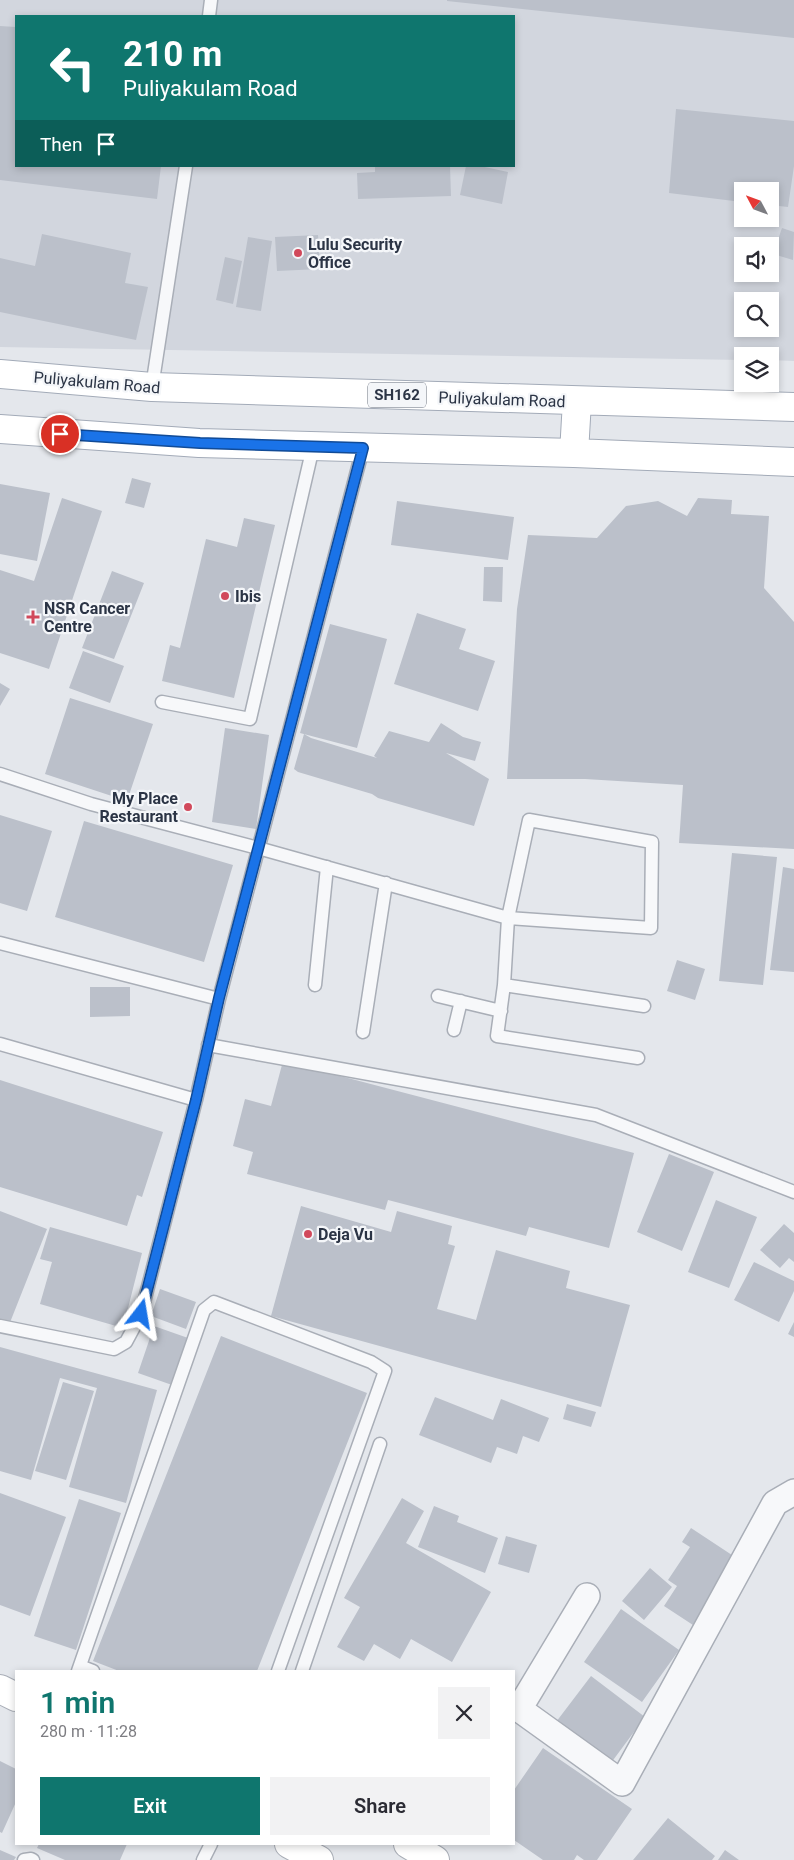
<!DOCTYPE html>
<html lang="en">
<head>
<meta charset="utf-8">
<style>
	:root { --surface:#fff; --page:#f2f2f3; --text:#2b2b33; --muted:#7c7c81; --accent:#0f766e }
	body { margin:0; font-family:Roboto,sans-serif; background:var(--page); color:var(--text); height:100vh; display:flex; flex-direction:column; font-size:19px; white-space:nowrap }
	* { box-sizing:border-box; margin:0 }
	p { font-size:16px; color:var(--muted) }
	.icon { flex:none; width:28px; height:28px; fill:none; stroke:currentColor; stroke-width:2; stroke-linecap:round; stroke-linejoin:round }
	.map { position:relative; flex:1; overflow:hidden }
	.drawer { position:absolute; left:15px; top:1670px; width:500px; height:175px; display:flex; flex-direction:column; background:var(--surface); border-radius:0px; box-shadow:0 2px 8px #0003 }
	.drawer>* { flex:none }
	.hud { position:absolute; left:15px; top:15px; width:500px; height:152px; border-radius:0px; box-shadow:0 2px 8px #0003; background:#0f766e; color:#fff; overflow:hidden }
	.needle { width:32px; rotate:311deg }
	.buttons { position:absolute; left:734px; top:182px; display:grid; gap:10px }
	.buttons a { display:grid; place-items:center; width:45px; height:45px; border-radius:0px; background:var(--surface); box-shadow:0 2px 8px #0003; font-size:25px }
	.pin { position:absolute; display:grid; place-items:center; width:42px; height:42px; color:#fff; margin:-21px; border:2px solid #fff; border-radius:50%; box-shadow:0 1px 5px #0007 }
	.me { position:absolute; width:55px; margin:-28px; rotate:14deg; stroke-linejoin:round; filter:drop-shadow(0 0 4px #0008) }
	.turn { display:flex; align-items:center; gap:18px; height:105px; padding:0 25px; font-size:22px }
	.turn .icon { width:65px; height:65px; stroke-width:2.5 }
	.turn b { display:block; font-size:35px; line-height:42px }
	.then { display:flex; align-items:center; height:48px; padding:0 25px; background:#0003; gap:10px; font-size:19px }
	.round { display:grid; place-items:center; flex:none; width:52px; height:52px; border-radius:0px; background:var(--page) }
	.headline { display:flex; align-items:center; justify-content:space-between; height:85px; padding:0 25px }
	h1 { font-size:30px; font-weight:600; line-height:38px; color:var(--accent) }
	.cta { display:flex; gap:10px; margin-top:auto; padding:10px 25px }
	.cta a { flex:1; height:58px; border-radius:0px; background:var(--accent); color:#fff; font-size:20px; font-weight:600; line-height:58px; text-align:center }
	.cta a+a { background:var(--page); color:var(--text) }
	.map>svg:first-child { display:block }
</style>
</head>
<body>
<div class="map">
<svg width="794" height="1860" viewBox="0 0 794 1860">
	<rect width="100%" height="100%" fill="#e4e7ec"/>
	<!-- built -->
	<path fill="#d2d6de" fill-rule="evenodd" d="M 0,0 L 794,0 L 794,361 L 770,360 L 770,356 L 742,356 L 742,360 L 0,347 ZM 16,16 L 514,16 L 514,166 L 16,166 ZM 742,191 L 770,191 L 770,219 L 742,219 ZM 742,246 L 770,246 L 770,274 L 742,274 ZM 742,301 L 770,301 L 770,329 L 742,329 Z"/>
	<!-- building -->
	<path fill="#bbc0ca" d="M 447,0 L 794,0 L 794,38 L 447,1 Z
		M 0,26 L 16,27 L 16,166 L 161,166 L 157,199 L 0,180 Z
		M 676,109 L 794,121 L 794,166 L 788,207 L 770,205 L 770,191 L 742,191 L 742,202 L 669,193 Z
		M 375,166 L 450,166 L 451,196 L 358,199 L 357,173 L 375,172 Z
		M 466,166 L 480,166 L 508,172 L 502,204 L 460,195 Z
		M 782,228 L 794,232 L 793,260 L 773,254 Z
		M 42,234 L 131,253 L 125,283 L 148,287 L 136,340 L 0,312 L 0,258 L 35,266 Z
		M 318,235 L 320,269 L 277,271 L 275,237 Z
		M 248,237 L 272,241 L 261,311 L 236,307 Z
		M 225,257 L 242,261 L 233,304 L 216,300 Z
		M 132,478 L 151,483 L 144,508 L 125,503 Z
		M 0,484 L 50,493 L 37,561 L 0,554 Z
		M 62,498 L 102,511 L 49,669 L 0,653 L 0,570 L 34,581 Z
		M 698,498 L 732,500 L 731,514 L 769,516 L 764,588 L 794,622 L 794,849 L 679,843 L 683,785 L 585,779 L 507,779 L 517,609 L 528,535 L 597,538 L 626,506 L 658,501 L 687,516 Z
		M 397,501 L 514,517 L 508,560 L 391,545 Z
		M 244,518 L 275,525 L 234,698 L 162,681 L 170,645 L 180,648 L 206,539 L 237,547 Z
		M 484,567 L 503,567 L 502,602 L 483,601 Z
		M 112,571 L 144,583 L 114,659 L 82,648 Z
		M 417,613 L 466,629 L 459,649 L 495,661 L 478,711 L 394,684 Z
		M 330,624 L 387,639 L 357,748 L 300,733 Z
		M 83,651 L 124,666 L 110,703 L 69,688 Z
		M 0,683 L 10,689 L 0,706 Z
		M 70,698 L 153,724 L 127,801 L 45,774 Z
		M 441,723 L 463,737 L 481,742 L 475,761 L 446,753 L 489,779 L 474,826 L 378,798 L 372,794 L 298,772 L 294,769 L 304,734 L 311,738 L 377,758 L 374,756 L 389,731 L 429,742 Z
		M 225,728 L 269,735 L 256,829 L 212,822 Z
		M 0,815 L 52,831 L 27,911 L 0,903 Z
		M 84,821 L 233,865 L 204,962 L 55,917 Z
		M 732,853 L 777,857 L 763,985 L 719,981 Z
		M 783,867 L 794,869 L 794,972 L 770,970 Z
		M 677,960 L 705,969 L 695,1000 L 667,991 Z
		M 90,987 L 130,987 L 130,1016 L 90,1017 Z
		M 283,1061 L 634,1153 L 609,1248 L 529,1227 L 526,1236 L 388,1200 L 385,1210 L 247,1174 L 253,1152 L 233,1146 L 245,1099 L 271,1106 Z
		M 0,1080 L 163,1132 L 142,1197 L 137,1195 L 127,1226 L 0,1187 Z
		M 669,1154 L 714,1172 L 682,1251 L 637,1232 Z
		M 716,1200 L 757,1217 L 729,1288 L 688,1272 Z
		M 301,1206 L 391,1232 L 397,1211 L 452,1226 L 448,1244 L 455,1246 L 437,1309 L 476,1320 L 496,1250 L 570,1271 L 566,1288 L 630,1305 L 601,1407 L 271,1316 Z
		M 0,1211 L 47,1229 L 9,1325 L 0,1322 Z
		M 784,1224 L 794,1233 L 794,1262 L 789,1258 L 780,1268 L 760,1250 Z
		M 50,1227 L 142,1253 L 123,1328 L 40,1304 L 52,1262 L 40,1259 Z
		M 754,1262 L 794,1281 L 794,1291 L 779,1322 L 734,1300 Z
		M 160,1289 L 196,1302 L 186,1329 L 151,1316 Z
		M 794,1322 L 794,1337 L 788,1334 Z
		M 154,1326 L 188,1338 L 172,1385 L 138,1373 Z
		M 221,1336 L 367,1393 L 257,1671 L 119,1671 L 93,1661 Z
		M 0,1347 L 157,1390 L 126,1503 L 69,1487 L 97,1388 L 60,1378 L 31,1480 L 0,1471 Z
		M 63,1382 L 94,1391 L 66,1480 L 35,1471 Z
		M 435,1397 L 493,1420 L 501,1399 L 549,1418 L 539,1442 L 523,1436 L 517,1454 L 497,1447 L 491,1463 L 419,1435 Z
		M 567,1404 L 596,1412 L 591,1427 L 563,1419 Z
		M 0,1493 L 66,1517 L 30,1616 L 0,1605 Z
		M 402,1498 L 424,1511 L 406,1543 L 491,1592 L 452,1662 L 411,1639 L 400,1659 L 374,1644 L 364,1661 L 337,1647 L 360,1607 L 344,1598 Z
		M 79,1499 L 121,1513 L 76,1650 L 34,1636 Z
		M 434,1506 L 459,1516 L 457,1522 L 498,1538 L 485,1573 L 418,1547 Z
		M 691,1528 L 738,1559 L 693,1625 L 664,1606 L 677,1586 L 668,1580 L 690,1547 L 682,1542 Z
		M 506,1536 L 537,1545 L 529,1573 L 498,1564 Z
		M 650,1568 L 672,1587 L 644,1620 L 622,1601 Z
		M 621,1609 L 679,1650 L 642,1702 L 584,1662 Z
		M 591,1676 L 645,1717 L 608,1767 L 553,1726 Z
		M 543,1748 L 632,1809 L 597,1860 L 584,1860 L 577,1855 L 574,1860 L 543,1860 L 514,1840 L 514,1790 Z
		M 0,1761 L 16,1769 L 16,1802 L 2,1833 L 0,1832 Z
		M 668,1818 L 715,1856 L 712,1860 L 633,1860 Z
		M 39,1844 L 127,1844 L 120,1860 L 65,1860 L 37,1848 Z
		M 0,1850 L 16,1857 L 14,1860 L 0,1860 Z
		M 725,1850 L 739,1860 L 718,1860 Z"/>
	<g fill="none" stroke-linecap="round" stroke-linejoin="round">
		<!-- lane casing -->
		<g stroke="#a9aeb7" stroke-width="15">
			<path id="lane" d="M 209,16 L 211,0
				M 152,387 L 186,166
				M 162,702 L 250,719 L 313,447
				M 0,774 L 91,804 L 258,848 L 508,918 L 529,820 L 652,842 L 651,928 L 508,918 L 504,985 L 644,1006
				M 0,943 L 219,999
				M 315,985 L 327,867
				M 504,985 L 497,1036 L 638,1058
				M 438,996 L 501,1011
				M 454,1030 L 461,1001
				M 363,1032 L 386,883
				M 0,1044 L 196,1100
				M 208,1045 L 596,1115 L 794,1192
				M 0,1326 L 114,1349 L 126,1342 L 141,1314 L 196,1100 L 219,999 L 363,448
				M 80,1666 L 93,1671
				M 78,1671 L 204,1310 L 214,1302 L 371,1362 L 385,1371 L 278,1671
				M 302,1671 L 380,1444
				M 24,1860 L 31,1859 L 33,1860
				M 203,1860 L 211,1844"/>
		</g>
		<!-- street casing -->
		<g stroke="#a9aeb7" stroke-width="28">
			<path id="street" d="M 587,1596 L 519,1709 L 622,1783 L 775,1503 L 794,1492"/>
		</g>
		<!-- secondary casing -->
		<g stroke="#a9aeb7" stroke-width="30">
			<path id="secondary" d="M 0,1689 L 16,1697
				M 289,1844 L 319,1860
				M 408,1844 L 435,1860"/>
		</g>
		<!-- primary casing -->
		<g stroke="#a3abb8" stroke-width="30">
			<path id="primary" d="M 0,374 L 152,387 L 794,407
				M 0,429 L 199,443 L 574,453 L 794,462
				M 574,453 L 577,401"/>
		</g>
		<!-- lane -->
		<use href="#lane" stroke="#f7f8fa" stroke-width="12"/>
		<!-- street -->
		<use href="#street" stroke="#f7f8fa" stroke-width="25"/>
		<!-- secondary -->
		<use href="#secondary" stroke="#fff" stroke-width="28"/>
		<!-- primary -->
		<use href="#primary" stroke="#fff" stroke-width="28"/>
	</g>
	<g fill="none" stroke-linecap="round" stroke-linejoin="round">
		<!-- route casing -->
		<g stroke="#114b97" stroke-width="12">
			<path id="route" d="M 60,434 L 200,443 L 363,448 L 219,998 L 196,1100 L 141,1314"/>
		</g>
		<!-- route -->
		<use href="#route" stroke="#1a73e8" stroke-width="9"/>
	</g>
	<!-- markers -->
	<g fill="#d1495b" stroke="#f4f6f9" stroke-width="2">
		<circle cx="298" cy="253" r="5"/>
		<circle cx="225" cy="596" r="5"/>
		<path d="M30.5 609.5h5v5h5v5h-5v5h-5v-5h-5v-5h5z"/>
		<circle cx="188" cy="807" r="5"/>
		<circle cx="308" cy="1234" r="5"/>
	</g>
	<g text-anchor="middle" stroke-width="4.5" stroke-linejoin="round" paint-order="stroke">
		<!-- shield labels -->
		<rect fill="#f4f6f9" stroke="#676e7b" stroke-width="1" x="368" y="382.5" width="58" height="25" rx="4"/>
		<g font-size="15" font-weight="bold" fill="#2b3445">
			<text x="397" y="400">SH162</text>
		</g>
		<!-- poi labels -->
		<g font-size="16" font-weight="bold" fill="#2b3445" stroke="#f4f6f9" text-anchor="start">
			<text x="308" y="250">Lulu Security<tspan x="308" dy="18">Office</tspan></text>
			<text x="235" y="602">Ibis</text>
			<text x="44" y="614">NSR Cancer<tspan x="44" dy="18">Centre</tspan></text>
			<text x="178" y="804" text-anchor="end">My Place<tspan x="178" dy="18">Restaurant</tspan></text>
			<text x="318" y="1240">Deja Vu</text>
		</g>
		<!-- street labels -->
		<g font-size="16" fill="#2b3445" stroke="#f4f6f9">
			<text transform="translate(97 382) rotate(5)" y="6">Puliyakulam Road</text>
			<text transform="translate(502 399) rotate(2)" y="6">Puliyakulam Road</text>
		</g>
	</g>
</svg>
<div class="buttons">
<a><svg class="needle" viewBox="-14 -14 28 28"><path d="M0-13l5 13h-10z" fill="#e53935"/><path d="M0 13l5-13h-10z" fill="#7c7c81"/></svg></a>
<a><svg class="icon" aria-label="sound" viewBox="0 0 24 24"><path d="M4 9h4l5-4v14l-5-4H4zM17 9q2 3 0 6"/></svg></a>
<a><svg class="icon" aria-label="search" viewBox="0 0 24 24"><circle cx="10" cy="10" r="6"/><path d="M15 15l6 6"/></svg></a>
<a><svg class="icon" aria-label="layers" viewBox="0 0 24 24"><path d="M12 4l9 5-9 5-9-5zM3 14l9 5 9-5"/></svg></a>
</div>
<div class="pin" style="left:60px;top:434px;background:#d93025"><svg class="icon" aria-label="arrive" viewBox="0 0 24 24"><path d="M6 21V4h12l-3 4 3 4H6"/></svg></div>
<svg class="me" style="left:141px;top:1314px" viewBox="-20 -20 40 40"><path d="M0-17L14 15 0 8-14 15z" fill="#1a73e8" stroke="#fff" stroke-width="4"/></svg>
<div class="hud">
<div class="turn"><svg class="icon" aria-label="left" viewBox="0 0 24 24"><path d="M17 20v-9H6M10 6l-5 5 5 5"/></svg><div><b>210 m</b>Puliyakulam Road</div></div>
<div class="then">Then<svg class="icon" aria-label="arrive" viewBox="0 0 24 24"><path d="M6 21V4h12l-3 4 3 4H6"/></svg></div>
</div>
<section class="drawer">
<div class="headline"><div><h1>1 min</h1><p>280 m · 11:28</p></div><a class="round"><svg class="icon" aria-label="close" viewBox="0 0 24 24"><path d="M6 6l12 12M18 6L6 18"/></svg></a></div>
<div class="cta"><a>Exit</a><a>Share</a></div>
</section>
</div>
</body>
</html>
